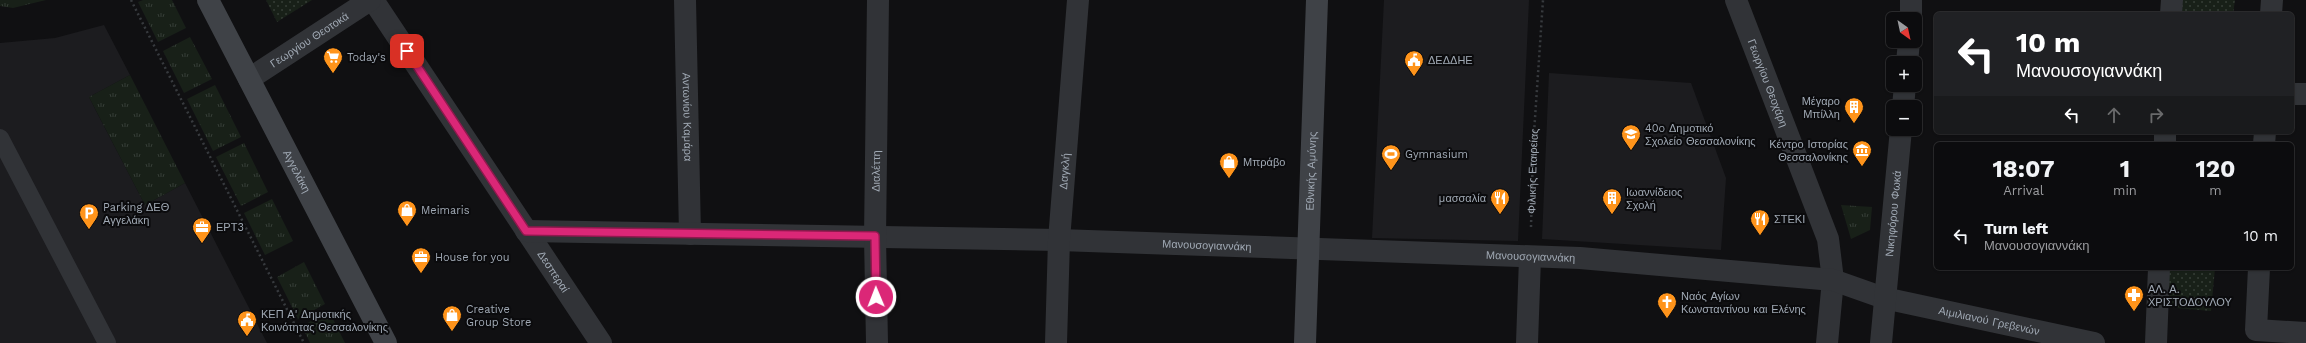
<!DOCTYPE html>
<html lang="en">
<head>
<meta charset="utf-8">
<style>
	:root { --surface:#0c0c0e; --page:#151517; --text:#f1f3f6; --muted:#9a9b9e; --line:#2c2c2e }
	body { margin:0; font-family:"Work Sans",sans-serif; background:var(--page); color:var(--text); height:100vh; display:flex; flex-direction:column; font-size:15px; white-space:nowrap }
	* { box-sizing:border-box; margin:0 }
	p { font-size:13px; color:var(--muted) }
	.icon { flex:none; width:22px; height:22px; fill:none; stroke:currentColor; stroke-width:2; stroke-linecap:round; stroke-linejoin:round }
	.map { position:relative; flex:1; overflow:hidden }
	.details { position:absolute; left:1934px; top:142px; width:360px; height:128px; display:flex; flex-direction:column; background:var(--surface); border-radius:6px; box-shadow:0 1px 3px #0004,0 0 0 1px var(--line) }
	.details>* { flex:none }
	.guide { position:absolute; left:1934px; top:12px; width:360px; height:122px; border-radius:6px; box-shadow:0 1px 3px #0004,0 0 0 1px var(--line); background:#202124; color:#fff; overflow:hidden }
	.needle { width:26px; rotate:147deg }
	.buttons { position:absolute; left:1886px; top:12px; display:grid; gap:8px }
	.buttons a { display:grid; place-items:center; width:36px; height:36px; border-radius:6px; background:var(--surface); box-shadow:0 1px 3px #0004,0 0 0 1px var(--line); font-size:20px }
	.pin { position:absolute; display:grid; place-items:center; width:34px; height:34px; color:#fff; margin:-17px; border-radius:8px; box-shadow:0 2px 6px #0006 }
	.me { position:absolute; width:44px; margin:-22px; rotate:359deg; stroke-linejoin:round; filter:drop-shadow(0 0 3px #0008) }
	.turn { display:flex; align-items:center; gap:14px; height:84px; padding:0 16px; font-size:18px }
	.turn .icon { width:52px; height:52px; stroke-width:2.5 }
	.turn b { display:block; font-size:28px; line-height:34px }
	.lanes { display:flex; align-items:center; height:38px; padding:0 16px; background:#0003; justify-content:center; gap:20px; direction:ltr }
	.lanes .off { opacity:.35 }
	.eta { display:flex; justify-content:space-evenly; align-items:center; height:68px; text-align:center }
	.eta b { font-size:24px; font-weight:700; line-height:28px }
	ul { padding:0; list-style:none }
	li { display:flex; align-items:center; gap:12px; height:52px; padding:0 16px }
	li div { flex:1 }
	li b { display:block; font-size:15px }
	li em { font-style:normal }
	.map>svg:first-child { display:block }
</style>
</head>
<body>
<div class="map">
<svg width="2306" height="343" viewBox="0 0 2306 343">
	<defs>
		<pattern id="grass-tufts" width="24" height="20" patternUnits="userSpaceOnUse"><rect width="24" height="20" fill="#182018"/><path d="M3 7l-1-3M5 7V3M7 7l1-3M15 17l-1-3M17 17v-4M19 17l1-3" fill="none" stroke="#363e37"/></pattern>
		<pattern id="park-dots" width="8" height="8" patternUnits="userSpaceOnUse"><rect width="8" height="8" fill="#182018"/><path d="M2 2h.1M6 6h.1" fill="none" stroke="#363e37" stroke-width="1.8" stroke-linecap="round"/></pattern>
	</defs>
	<rect width="100%" height="100%" fill="#101012"/>
	<!-- built -->
	<path fill="#1c1c1f" d="M 1384,0 L 1529,0 L 1518,241 L 1372,238 Z
		M 104,25 L 130,75 L 89,97 L 94,107 L 145,205 L 185,183 L 267,343 L 0,343 L 0,43 L 55,38 Z
		M 1549,73 L 1691,83 L 1726,178 L 1721,250 L 1542,239 Z"/>
	<!-- grass -->
	<path fill="url(#grass-tufts)" d="M 0,0 L 46,0 L 13,8 L 0,6 Z
		M 143,0 L 172,0 L 186,28 L 158,42 L 138,2 Z
		M 190,37 L 212,79 L 184,93 L 163,51 Z
		M 130,75 L 185,183 L 145,205 L 89,97 Z
		M 215,85 L 241,137 L 213,151 L 187,99 Z
		M 244,143 L 268,192 L 241,206 L 216,157 Z
		M 272,199 L 293,241 L 265,255 L 244,213 Z
		M 1841,205 L 1872,207 L 1870,230 L 1851,239 Z
		M 304,262 L 325,304 L 298,319 L 277,277 Z
		M 329,311 L 345,343 L 310,343 L 302,326 Z"/>
	<!-- park -->
	<path fill="url(#park-dots)" d="M 266,0 L 312,0 L 277,22 Z
		M 2181,0 L 2235,0 L 2233,14 L 2181,14 Z
		M 2168,268 L 2215,268 L 2211,311 L 2165,307 Z"/>
	<g fill="none" stroke-linecap="round" stroke-linejoin="round">
		<!-- path -->
		<g stroke="#373a3e" stroke-width="2.5" stroke-dasharray="2 3" stroke-linecap="butt">
			<path d="M 131,0 L 304,343"/>
			<path id="s1" d="M 1531,227 L 1533,148 L 1543,0"/>
		</g>
		<!-- lane -->
		<path stroke="#313337" stroke-width="18" d="M 0,138 L 107,343"/>
		<!-- street -->
		<g stroke="#313337" stroke-width="22">
			<path id="s2" d="M 373,0 L 601,343"/>
			<path id="s3" d="M 685,0 L 690,234"/>
			<path id="s4" d="M 1736,0 L 1828,239 L 1833,280 L 1827,343"/>
			<path d="M 2171,14 L 2172,0"/>
			<path d="M 2271,14 L 2272,0"/>
			<path d="M 1911,19 L 1911,0"/>
			<path d="M 1907,63 L 1909,41"/>
			<path id="s5" d="M 249,79 L 370,0"/>
			<path d="M 2292,94 L 2306,94"/>
			<path d="M 1903,107 L 1905,85"/>
			<path d="M 2165,144 L 2165,132"/>
			<path d="M 2264,144 L 2265,132"/>
			<path id="s6" d="M 526,231 L 1059,240 L 1580,258 L 1833,280 L 1884,298 L 2094,343"/>
			<path d="M 2259,268 L 2256,330 L 2306,333"/>
			<path id="s7" d="M 877,343 L 875,237 L 878,0"/>
			<path id="s8" d="M 1056,343 L 1059,240 L 1078,0"/>
			<path d="M 1527,343 L 1530,258"/>
			<path id="s9" d="M 1881,343 L 1901,129"/>
			<path d="M 2156,343 L 2159,268"/>
		</g>
		<!-- secondary -->
		<g stroke="#3f4247" stroke-width="22">
			<path id="s10" d="M 208,0 L 386,343"/>
			<path id="s11" d="M 1305,343 L 1317,0"/>
		</g>
	</g>
	<g fill="none" stroke-linecap="round" stroke-linejoin="round">
		<!-- route casing -->
		<g stroke="#8e194d" stroke-width="10">
			<path id="route" d="M 407,51 L 526,231 L 875,236 L 876,297"/>
		</g>
		<!-- route -->
		<use href="#route" stroke="#db2777" stroke-width="7"/>
	</g>
	<!-- icons -->
	<defs>
		<g id="supermarket-pin" transform="scale(1)"><path d="M0 17L-7.5 6A9.5 9.5 0 1 1 7.5 6Z" fill="#ff941b" stroke="#0b0b0d"/><path d="M-6-5.5h2.5l.6 2H6L4.5 2H-2.5L-4.4-4H-6ZM-1.5 3.2a1.3 1.3 0 1 0 .1 0ZM3 3.2a1.3 1.3 0 1 0 .1 0Z" fill="#fff"/></g>
		<g id="civic-pin" transform="scale(1)"><path d="M0 17L-7.5 6A9.5 9.5 0 1 1 7.5 6Z" fill="#ff941b" stroke="#0b0b0d"/><path d="M-.6-6.5H3V-4.5H.6V-3L4-1V1h2V6H-6V1h2V-1L-.6-3ZM-1.2 2.5V6h2.4V2.5Z" fill="#fff"/></g>
		<g id="building-pin" transform="scale(1)"><path d="M0 17L-7.5 6A9.5 9.5 0 1 1 7.5 6Z" fill="#ff941b" stroke="#0b0b0d"/><path d="M-4-6H4V6H1V3H-1V6H-4ZM-2.5-4.3h1.7v1.8h-1.7ZM.8-4.3h1.7v1.8H.8ZM-2.5-1h1.7V.8h-1.7ZM.8-1h1.7V.8H.8Z" fill="#fff"/></g>
		<g id="school-pin" transform="scale(1)"><path d="M0 17L-7.5 6A9.5 9.5 0 1 1 7.5 6Z" fill="#ff941b" stroke="#0b0b0d"/><path d="M0-5L7-2L0 1L-7-2ZM-4 1L0 2.5L4 1V4Q0 6-4 4Z" fill="#fff"/></g>
		<g id="museum-pin" transform="scale(1)"><path d="M0 17L-7.5 6A9.5 9.5 0 1 1 7.5 6Z" fill="#ff941b" stroke="#0b0b0d"/><path d="M0-6L6-3V-2H-6V-3ZM-5-1h2V3h-2ZM-1-1h2V3h-2ZM3-1h2V3H3ZM-6 4H6V6H-6Z" fill="#fff"/></g>
		<g id="stadium-pin" transform="scale(1)"><path d="M0 17L-7.5 6A9.5 9.5 0 1 1 7.5 6Z" fill="#ff941b" stroke="#0b0b0d"/><path d="M0-5a6.5 5 0 1 0 0 10a6.5 5 0 1 0 0-10ZM-3.5-1.8h7v3.6h-7Z" fill="#fff"/></g>
		<g id="shop-pin" transform="scale(1)"><path d="M0 17L-7.5 6A9.5 9.5 0 1 1 7.5 6Z" fill="#ff941b" stroke="#0b0b0d"/><path d="M-5-2.5h2.3a2.7 3.5 0 0 1 5.4 0H5L5.5 6h-11ZM-1.5-2.5h3a1.5 2.3 0 0 0-3 0Z" fill="#fff"/></g>
		<g id="restaurant-pin" transform="scale(1)"><path d="M0 17L-7.5 6A9.5 9.5 0 1 1 7.5 6Z" fill="#ff941b" stroke="#0b0b0d"/><path d="M-5-6h1v4h1v-4h1v4h1v-4h1v5L-1.5 .5V6h-2V.5L-5-1ZM5-6V6H3V1.5H1.5Q1.5-4 5-6Z" fill="#fff"/></g>
		<g id="parking-pin" transform="scale(1)"><path d="M0 17L-7.5 6A9.5 9.5 0 1 1 7.5 6Z" fill="#ff941b" stroke="#0b0b0d"/><path d="M-3.5-5.5H1a3.5 3.5 0 0 1 0 7H-1V5.5H-3.5ZM-1-3.4V-.6H.8a1.4 1.4 0 0 0 0-2.8Z" fill="#fff"/></g>
		<g id="office-pin" transform="scale(1)"><path d="M0 17L-7.5 6A9.5 9.5 0 1 1 7.5 6Z" fill="#ff941b" stroke="#0b0b0d"/><path d="M-6-3h4V-5.5h4V-3h4V5H-6ZM-1-4.5V-3h2v-1.5ZM-6 0V1H6V0Z" fill="#fff"/></g>
		<g id="pharmacy-pin" transform="scale(1)"><path d="M0 17L-7.5 6A9.5 9.5 0 1 1 7.5 6Z" fill="#ff941b" stroke="#0b0b0d"/><path d="M-2-6h4v4h4v4h-4v4h-4v-4h-4v-4h4Z" fill="#fff"/></g>
		<g id="church-pin" transform="scale(1)"><path d="M0 17L-7.5 6A9.5 9.5 0 1 1 7.5 6Z" fill="#ff941b" stroke="#0b0b0d"/><path d="M-1.2-6h2.4v3.5h3.3v2.4h-3.3V6h-2.4V-.1h-3.3v-2.4h3.3Z" fill="#fff"/></g>
	</defs>
	<g fill-rule="evenodd">
		<use href="#supermarket-pin" x="333" y="57"/>
		<use href="#civic-pin" x="1414" y="60"/>
		<use href="#building-pin" x="1854" y="107"/>
		<use href="#school-pin" x="1631" y="134"/>
		<use href="#museum-pin" x="1862" y="150"/>
		<use href="#stadium-pin" x="1391" y="154"/>
		<use href="#shop-pin" x="1229" y="162"/>
		<use href="#restaurant-pin" x="1500" y="198"/>
		<use href="#building-pin" x="1612" y="198"/>
		<use href="#shop-pin" x="407" y="210"/>
		<use href="#parking-pin" x="89" y="213"/>
		<use href="#restaurant-pin" x="1760" y="219"/>
		<use href="#office-pin" x="202" y="227"/>
		<use href="#office-pin" x="421" y="257"/>
		<use href="#pharmacy-pin" x="2134" y="295"/>
		<use href="#church-pin" x="1667" y="302"/>
		<use href="#shop-pin" x="452" y="315"/>
		<use href="#civic-pin" x="247" y="320"/>
	</g>
	<g text-anchor="middle" stroke-width="4" stroke-linejoin="round" paint-order="stroke">
		<!-- street labels -->
		<g font-size="11" fill="#a0a9b4" stroke="#0b0b0d">
			<text dy="4" stroke="none"><textPath href="#s5" startOffset="72">Γεωργίου Θεοτοκά</textPath></text>
			<text dy="4" stroke="none"><textPath href="#s4" startOffset="89">Γεωργίου Θεοχάρη</textPath></text>
			<text dy="4" stroke="none"><textPath href="#s3" startOffset="117">Αντωνίου Καμάρα</textPath></text>
			<text dy="4" stroke="none"><textPath href="#s8" startOffset="172">Δαγκλή</textPath></text>
			<text dy="4" stroke="none"><textPath href="#s1" startOffset="56">Φιλικής Εταιρείας</textPath></text>
			<text dy="4" stroke="none"><textPath href="#s10" startOffset="193">Αγγελάκη</textPath></text>
			<text dy="4" stroke="none"><textPath href="#s7" startOffset="172">Διαλέττη</textPath></text>
			<text dy="4" stroke="none"><textPath href="#s11" startOffset="172">Εθνικής Αμύνης</textPath></text>
			<text dy="4" stroke="none"><textPath href="#s9" startOffset="130">Νικηφόρου Φωκά</textPath></text>
			<text dy="4" stroke="none"><textPath href="#s6" startOffset="681">Μανουσογιαννάκη</textPath></text>
			<text dy="4" stroke="none"><textPath href="#s6" startOffset="1005">Μανουσογιαννάκη</textPath></text>
			<text dy="4" stroke="none"><textPath href="#s2" startOffset="326">Δεσπεραί</textPath></text>
			<text dy="4" stroke="none"><textPath href="#s6" startOffset="1470">Αιμιλιανού Γρεβενών</textPath></text>
		</g>
		<!-- poi labels -->
		<g font-size="11" fill="#a0a9b4" stroke="#0b0b0d" text-anchor="start">
			<text x="347" y="61">Today's</text>
			<text x="1428" y="64">ΔΕΔΔΗΕ</text>
			<text x="1840" y="105" text-anchor="end">Μέγαρο<tspan x="1840" dy="13">Μπίλλη</tspan></text>
			<text x="1645" y="132">40o Δημοτικό<tspan x="1645" dy="13">Σχολείο Θεσσαλονίκης</tspan></text>
			<text x="1848" y="148" text-anchor="end">Κέντρο Ιστορίας<tspan x="1848" dy="13">Θεσσαλονίκης</tspan></text>
			<text x="1405" y="158">Gymnasium</text>
			<text x="1243" y="166">Μπράβο</text>
			<text x="1626" y="196">Ιωαννίδειος<tspan x="1626" dy="13">Σχολή</tspan></text>
			<text x="1486" y="202" text-anchor="end">μασσαλία</text>
			<text x="103" y="211">Parking ΔΕΘ<tspan x="103" dy="13">Αγγελάκη</tspan></text>
			<text x="421" y="214">Meimaris</text>
			<text x="1774" y="223">ΣΤΕΚΙ</text>
			<text x="216" y="231">ΕΡΤ3</text>
			<text x="435" y="261">House for you</text>
			<text x="2148" y="293">ΑΛ. Α.<tspan x="2148" dy="13">ΧΡΙΣΤΟΔΟΥΛΟΥ</tspan></text>
			<text x="1681" y="300">Ναός Αγίων<tspan x="1681" dy="13">Κωνσταντίνου και Ελένης</tspan></text>
			<text x="466" y="313">Creative<tspan x="466" dy="13">Group Store</tspan></text>
			<text x="261" y="318">ΚΕΠ Α' Δημοτικής<tspan x="261" dy="13">Κοινότητας Θεσσαλονίκης</tspan></text>
		</g>
	</g>
</svg>
<div class="buttons">
<a><svg class="needle" viewBox="-14 -14 28 28"><path d="M0-13l5 13h-10z" fill="#e53935"/><path d="M0 13l5-13h-10z" fill="#9a9b9e"/></svg></a>
<a>+</a>
<a>−</a>
</div>
<div class="pin" style="left:407px;top:51px;background:#d93025"><svg class="icon" aria-label="arrive" viewBox="0 0 24 24"><path d="M6 21V4h12l-3 4 3 4H6"/></svg></div>
<svg class="me" style="left:876px;top:297px" viewBox="-20 -20 40 40"><circle r="17" fill="#db2777" stroke="#fff" stroke-width="3"/><path d="M0-11L8 9 0 5-8 9z" fill="#fff"/></svg>
<div class="guide">
<div class="turn"><svg class="icon" aria-label="left" viewBox="0 0 24 24"><path d="M17 20v-9H6M10 6l-5 5 5 5"/></svg><div><b>10 m</b>Μανουσογιαννάκη</div></div>
<div class="lanes"><svg class="icon" aria-label="left" viewBox="0 0 24 24"><path d="M17 20v-9H6M10 6l-5 5 5 5"/></svg><svg class="icon off" aria-label="ahead" viewBox="0 0 24 24"><path d="M12 20V5M6 11l6-6 6 6"/></svg><svg class="icon off" aria-label="right" viewBox="0 0 24 24"><path d="M7 20v-9h11M14 6l5 5-5 5"/></svg></div>
</div>
<section class="details">
<div class="eta">
<div><b>18:07</b><p>Arrival</p></div>
<div><b>1</b><p>min</p></div>
<div><b>120</b><p>m</p></div>
</div>
<ul>
<li><svg class="icon" aria-label="left" viewBox="0 0 24 24"><path d="M17 20v-9H6M10 6l-5 5 5 5"/></svg><div><b>Turn left</b><p>Μανουσογιαννάκη</p></div><em>10 m</em></li>
</ul>
</section>
</div>
</body>
</html>
